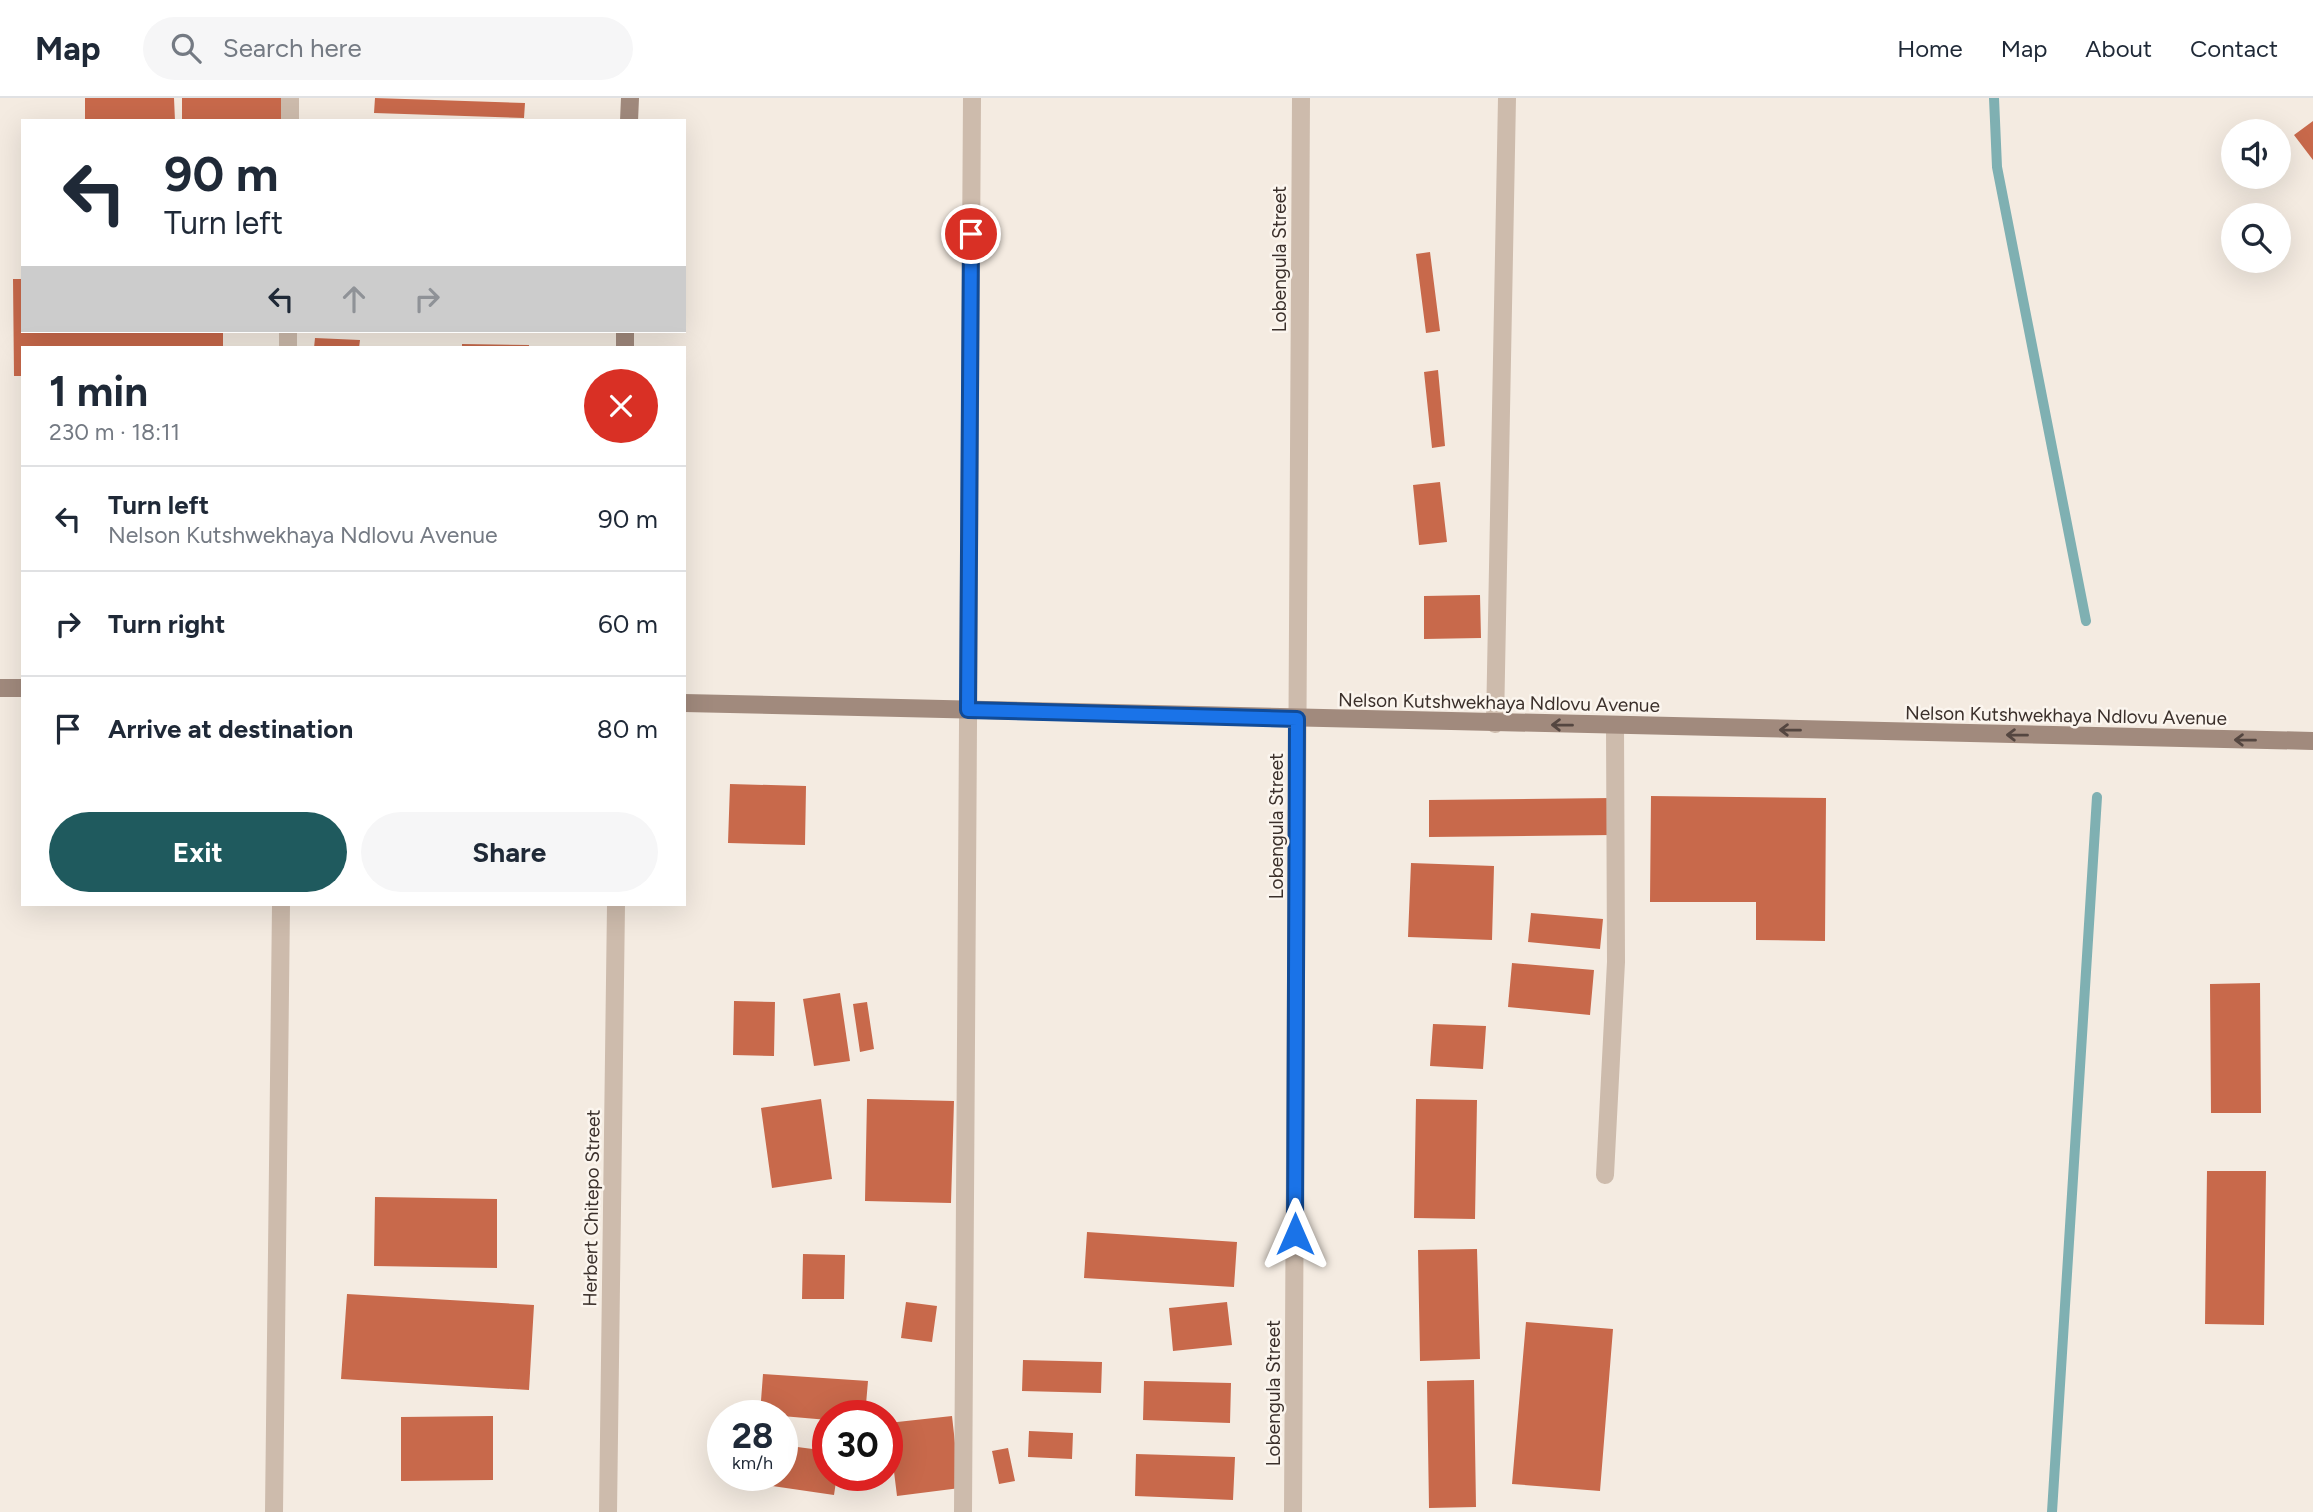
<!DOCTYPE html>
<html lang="en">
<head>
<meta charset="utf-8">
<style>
	:root { --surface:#fff; --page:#f6f6f7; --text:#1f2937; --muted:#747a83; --line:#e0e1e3; --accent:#1f5a5e }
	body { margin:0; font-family:Figtree,sans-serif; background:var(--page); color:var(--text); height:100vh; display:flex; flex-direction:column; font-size:26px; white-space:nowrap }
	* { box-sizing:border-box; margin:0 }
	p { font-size:23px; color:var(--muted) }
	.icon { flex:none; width:38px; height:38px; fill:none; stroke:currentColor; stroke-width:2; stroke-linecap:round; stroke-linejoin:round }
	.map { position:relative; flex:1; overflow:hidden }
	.drawer { position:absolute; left:21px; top:248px; width:665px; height:560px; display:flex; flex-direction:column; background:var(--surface); border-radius:0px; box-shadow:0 7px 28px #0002 }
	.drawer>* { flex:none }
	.hud { position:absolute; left:21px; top:21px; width:665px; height:214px; border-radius:0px; box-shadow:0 7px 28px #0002; background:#fff; color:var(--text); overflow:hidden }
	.controls { position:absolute; left:2221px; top:21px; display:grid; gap:14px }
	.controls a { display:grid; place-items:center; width:70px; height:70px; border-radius:50%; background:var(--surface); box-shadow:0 7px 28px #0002; font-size:35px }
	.speed { position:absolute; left:707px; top:1302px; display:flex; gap:14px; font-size:35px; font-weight:700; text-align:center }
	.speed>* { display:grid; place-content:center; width:91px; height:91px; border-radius:50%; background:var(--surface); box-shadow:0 7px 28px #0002; line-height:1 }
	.speed small { font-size:18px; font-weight:400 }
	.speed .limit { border:10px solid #d22; background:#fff; color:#111 }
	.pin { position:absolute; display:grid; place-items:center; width:60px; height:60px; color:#fff; margin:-30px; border:4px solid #fff; border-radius:50%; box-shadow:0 2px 7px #0007 }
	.me { position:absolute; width:77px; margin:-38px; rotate:0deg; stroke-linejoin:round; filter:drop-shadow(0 0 5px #0008) }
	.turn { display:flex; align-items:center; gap:24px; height:147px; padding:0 28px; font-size:32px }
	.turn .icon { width:91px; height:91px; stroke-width:2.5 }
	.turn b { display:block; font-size:49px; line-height:60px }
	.lanes { display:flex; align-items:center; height:66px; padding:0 28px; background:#0003; justify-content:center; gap:35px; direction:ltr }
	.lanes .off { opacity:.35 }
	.round { display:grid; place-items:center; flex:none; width:74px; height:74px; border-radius:37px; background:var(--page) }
	.overview { display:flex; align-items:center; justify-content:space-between; height:119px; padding:0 28px }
	h1 { font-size:42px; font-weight:700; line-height:52px }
	.button { display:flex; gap:14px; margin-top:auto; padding:14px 28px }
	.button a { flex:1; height:80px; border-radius:42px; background:var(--accent); color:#fff; font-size:28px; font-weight:700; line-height:80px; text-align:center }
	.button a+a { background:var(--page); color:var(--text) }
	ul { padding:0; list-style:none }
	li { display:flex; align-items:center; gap:21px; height:105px; padding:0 28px; border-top:2px solid var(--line) }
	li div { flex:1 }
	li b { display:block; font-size:26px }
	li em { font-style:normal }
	header { display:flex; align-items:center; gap:42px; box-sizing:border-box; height:98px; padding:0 35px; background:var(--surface); border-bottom:2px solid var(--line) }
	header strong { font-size:33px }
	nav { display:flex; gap:38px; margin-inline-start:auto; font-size:24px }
	.search { width:490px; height:63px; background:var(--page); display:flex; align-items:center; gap:18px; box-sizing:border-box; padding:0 24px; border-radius:38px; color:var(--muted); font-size:26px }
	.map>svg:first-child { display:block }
</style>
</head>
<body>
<header>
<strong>Map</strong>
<div class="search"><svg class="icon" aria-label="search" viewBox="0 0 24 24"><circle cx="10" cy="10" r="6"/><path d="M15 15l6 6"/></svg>Search here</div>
<nav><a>Home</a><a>Map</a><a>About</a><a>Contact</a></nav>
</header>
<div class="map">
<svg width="2313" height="1414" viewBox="0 0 2313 1414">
	<rect width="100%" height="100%" fill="#f4ebe1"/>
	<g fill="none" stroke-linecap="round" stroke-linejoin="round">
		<!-- stream -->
		<path stroke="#7fb0b2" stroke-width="10" d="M 1994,0 L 1997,69 L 2086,523
			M 2052,1414 L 2097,699"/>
	</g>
	<!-- building -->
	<path fill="#c8694b" d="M 85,0 L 174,0 L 175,23 L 85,23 Z
		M 182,0 L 283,0 L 283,23 L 182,23 Z
		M 375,0 L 525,5 L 524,20 L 374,15 Z
		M 2313,23 L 2313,62 L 2294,37 Z
		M 1430,154 L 1440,233 L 1426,235 L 1416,156 Z
		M 13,181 L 23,181 L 23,233 L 223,233 L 223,250 L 23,250 L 23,278 L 14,278 Z
		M 315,240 L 360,242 L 359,250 L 314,250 Z
		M 462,246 L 529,247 L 529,250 L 462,250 Z
		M 1438,272 L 1445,348 L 1432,350 L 1424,274 Z
		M 1440,384 L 1447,444 L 1419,447 L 1413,387 Z
		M 1480,497 L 1481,540 L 1424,541 L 1424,498 Z
		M 730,686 L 806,688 L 805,747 L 728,745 Z
		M 1651,698 L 1826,700 L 1825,843 L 1756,842 L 1756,804 L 1650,804 Z
		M 1613,700 L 1613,737 L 1429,739 L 1429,702 Z
		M 1411,765 L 1494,768 L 1492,842 L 1408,839 Z
		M 1531,815 L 1603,821 L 1600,851 L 1528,844 Z
		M 1512,865 L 1594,872 L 1590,917 L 1508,909 Z
		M 2260,885 L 2261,1015 L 2211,1015 L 2210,886 Z
		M 840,895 L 850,963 L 814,968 L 803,901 Z
		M 734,903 L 775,904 L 774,958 L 733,957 Z
		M 867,904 L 874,951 L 860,954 L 853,906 Z
		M 1433,926 L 1486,928 L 1483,971 L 1430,968 Z
		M 821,1001 L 832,1081 L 772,1090 L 761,1010 Z
		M 867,1001 L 954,1003 L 951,1105 L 865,1103 Z
		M 1416,1001 L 1477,1002 L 1475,1121 L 1414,1120 Z
		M 2207,1073 L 2266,1073 L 2264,1227 L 2205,1226 Z
		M 375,1099 L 497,1101 L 497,1170 L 374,1168 Z
		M 1087,1134 L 1237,1144 L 1234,1189 L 1084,1180 Z
		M 1477,1151 L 1480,1261 L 1420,1263 L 1418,1152 Z
		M 803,1156 L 845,1157 L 844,1201 L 802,1201 Z
		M 347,1196 L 534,1207 L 529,1292 L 341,1281 Z
		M 906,1204 L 937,1208 L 932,1244 L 901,1240 Z
		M 1227,1204 L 1232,1247 L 1173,1253 L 1169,1210 Z
		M 1526,1224 L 1613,1231 L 1600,1393 L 1512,1386 Z
		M 1023,1262 L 1102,1264 L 1101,1295 L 1022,1293 Z
		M 763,1276 L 868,1283 L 865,1318 L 828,1318 L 828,1322 L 760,1316 Z
		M 1474,1282 L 1476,1409 L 1429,1410 L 1427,1283 Z
		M 1144,1283 L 1231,1285 L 1230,1325 L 1143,1322 Z
		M 493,1318 L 493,1382 L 401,1383 L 401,1319 Z
		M 952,1318 L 960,1390 L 897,1398 L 888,1325 Z
		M 1029,1333 L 1073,1335 L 1072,1361 L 1028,1359 Z
		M 782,1347 L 828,1353 L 828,1377 L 837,1377 L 834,1397 L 738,1383 L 739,1377 L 782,1377 Z
		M 1008,1350 L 1015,1383 L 999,1386 L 992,1353 Z
		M 1136,1356 L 1235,1359 L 1233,1402 L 1135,1398 Z"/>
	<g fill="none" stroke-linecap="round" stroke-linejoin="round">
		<!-- lane -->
		<path stroke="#cdbbac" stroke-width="18" d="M 290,23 L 290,0
			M 288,250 L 288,233
			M 1495,626 L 1507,0
			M 274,1414 L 281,807
			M 963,1414 L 972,0"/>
		<!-- street -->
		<path stroke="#cdbbac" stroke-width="18" d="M 1605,1077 L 1616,864 L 1615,628
			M 608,1414 L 616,807
			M 1293,1414 L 1301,0"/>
		<!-- secondary -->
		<path stroke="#a18a7d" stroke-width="18" d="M 629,23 L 630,0
			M 625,250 L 625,233
			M 0,590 L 23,590
			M 684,605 L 2313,643"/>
	</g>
	<!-- one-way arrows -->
	<defs><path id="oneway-shaft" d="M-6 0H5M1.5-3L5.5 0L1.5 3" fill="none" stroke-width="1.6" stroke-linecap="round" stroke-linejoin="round" transform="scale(1.75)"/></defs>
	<g stroke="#544640">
		<use href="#oneway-shaft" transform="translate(1562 627) rotate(-179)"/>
		<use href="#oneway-shaft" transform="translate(1790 632) rotate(-179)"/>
		<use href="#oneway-shaft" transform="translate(2017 637) rotate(-179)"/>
		<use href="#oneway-shaft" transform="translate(2245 642) rotate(-179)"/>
	</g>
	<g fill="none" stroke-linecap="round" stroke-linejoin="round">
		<!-- route casing -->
		<g stroke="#114b97" stroke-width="18">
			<path id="route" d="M 971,136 L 968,612 L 1297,621 L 1295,1136"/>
		</g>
		<!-- route -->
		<use href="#route" stroke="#1a73e8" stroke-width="12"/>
	</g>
	<g text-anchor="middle" stroke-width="5" stroke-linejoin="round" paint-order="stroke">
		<!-- street labels -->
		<g font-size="19" fill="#3b302b" stroke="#fbf5ee">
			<text transform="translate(1279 161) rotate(-90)" y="7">Lobengula Street</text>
			<text transform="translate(1499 604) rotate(1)" y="7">Nelson Kutshwekhaya Ndlovu Avenue</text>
			<text transform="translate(2066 617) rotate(1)" y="7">Nelson Kutshwekhaya Ndlovu Avenue</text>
			<text transform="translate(1276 728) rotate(-90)" y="7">Lobengula Street</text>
			<text transform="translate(591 1110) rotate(-89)" y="7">Herbert Chitepo Street</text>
			<text transform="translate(1273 1295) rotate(-90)" y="7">Lobengula Street</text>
		</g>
	</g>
</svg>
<div class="controls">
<a><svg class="icon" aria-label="sound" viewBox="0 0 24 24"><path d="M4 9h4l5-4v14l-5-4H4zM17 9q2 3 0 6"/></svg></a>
<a><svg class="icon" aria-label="search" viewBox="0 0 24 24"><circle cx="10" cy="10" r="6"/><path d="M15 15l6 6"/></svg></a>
</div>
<div class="speed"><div>28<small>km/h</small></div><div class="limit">30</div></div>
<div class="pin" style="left:971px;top:136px;background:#d93025"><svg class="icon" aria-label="arrive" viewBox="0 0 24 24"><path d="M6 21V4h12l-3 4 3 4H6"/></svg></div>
<svg class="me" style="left:1295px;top:1136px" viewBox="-20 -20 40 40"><path d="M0-17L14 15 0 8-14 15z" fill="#1a73e8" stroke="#fff" stroke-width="4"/></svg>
<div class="hud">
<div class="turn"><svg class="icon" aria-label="left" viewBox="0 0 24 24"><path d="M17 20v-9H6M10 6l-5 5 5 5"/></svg><div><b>90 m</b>Turn left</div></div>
<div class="lanes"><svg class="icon" aria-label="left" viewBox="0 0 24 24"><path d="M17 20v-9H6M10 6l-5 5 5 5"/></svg><svg class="icon off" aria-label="ahead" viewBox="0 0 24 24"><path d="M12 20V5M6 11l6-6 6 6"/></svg><svg class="icon off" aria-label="right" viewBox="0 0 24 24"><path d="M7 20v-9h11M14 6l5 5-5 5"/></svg></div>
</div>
<section class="drawer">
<div class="overview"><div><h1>1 min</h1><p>230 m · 18:11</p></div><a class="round" style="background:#d93025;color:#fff"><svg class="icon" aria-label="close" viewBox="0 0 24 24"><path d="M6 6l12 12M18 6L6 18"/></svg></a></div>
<ul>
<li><svg class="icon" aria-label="left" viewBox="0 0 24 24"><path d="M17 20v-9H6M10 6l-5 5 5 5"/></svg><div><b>Turn left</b><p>Nelson Kutshwekhaya Ndlovu Avenue</p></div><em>90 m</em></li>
<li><svg class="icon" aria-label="right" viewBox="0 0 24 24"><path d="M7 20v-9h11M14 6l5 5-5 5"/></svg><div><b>Turn right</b></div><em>60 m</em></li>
<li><svg class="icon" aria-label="arrive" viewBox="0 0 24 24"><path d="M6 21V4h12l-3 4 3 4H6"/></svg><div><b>Arrive at destination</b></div><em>80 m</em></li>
</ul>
<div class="button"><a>Exit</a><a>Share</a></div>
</section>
</div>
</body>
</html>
